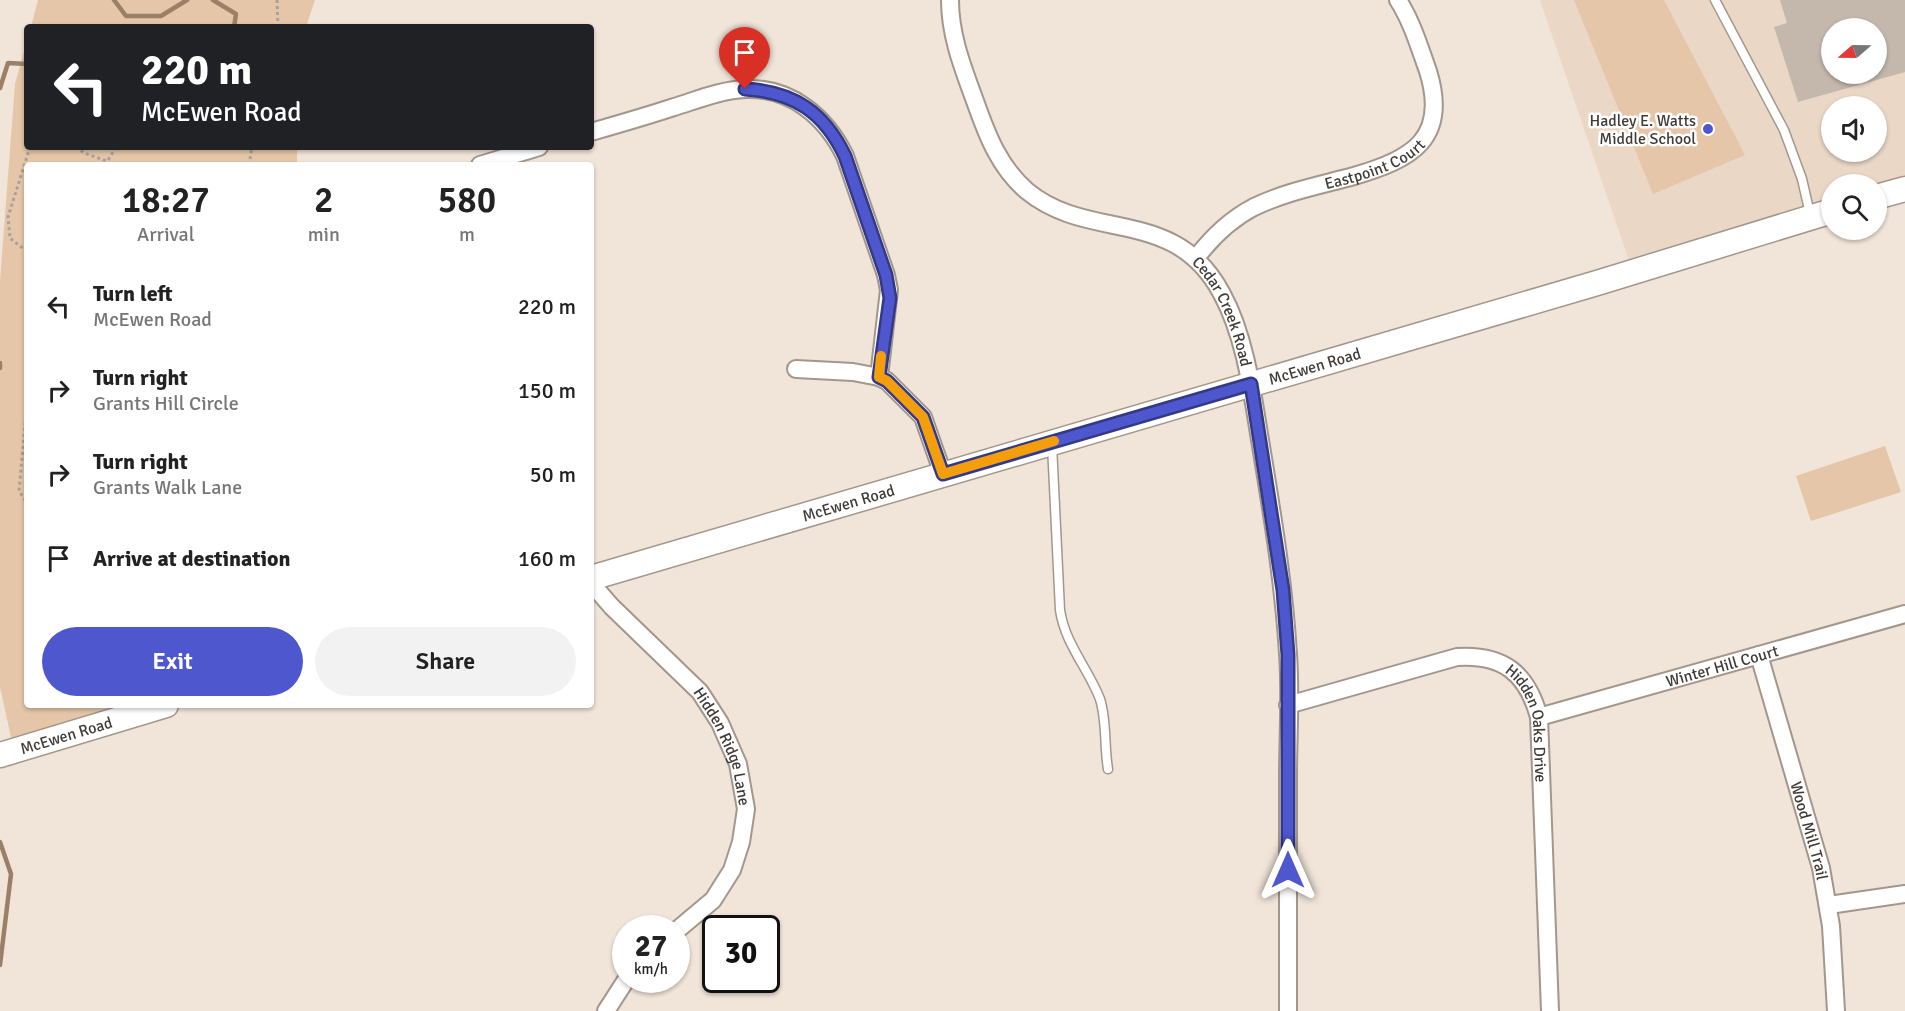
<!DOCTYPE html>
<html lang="en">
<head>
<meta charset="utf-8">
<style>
	:root { --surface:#fff; --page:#f2f2f2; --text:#222; --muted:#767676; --accent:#4e57cd }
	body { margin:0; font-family:Signika,sans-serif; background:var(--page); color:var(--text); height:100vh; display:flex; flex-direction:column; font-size:22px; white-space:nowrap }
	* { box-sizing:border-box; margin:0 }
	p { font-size:20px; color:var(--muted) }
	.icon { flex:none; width:33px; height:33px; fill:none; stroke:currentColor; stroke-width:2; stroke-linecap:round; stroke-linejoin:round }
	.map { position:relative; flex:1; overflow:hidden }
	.drawer { position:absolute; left:24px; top:162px; width:570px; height:546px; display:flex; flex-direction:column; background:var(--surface); border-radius:6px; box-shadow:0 2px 4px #0004 }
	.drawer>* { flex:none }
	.top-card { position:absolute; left:24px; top:24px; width:570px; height:126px; border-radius:6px; box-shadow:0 2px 4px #0004; background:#202124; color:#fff; overflow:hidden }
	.needle { width:39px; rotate:250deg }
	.tools { position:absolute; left:1821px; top:18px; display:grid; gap:12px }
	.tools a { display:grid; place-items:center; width:66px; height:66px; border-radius:50%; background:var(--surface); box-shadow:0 2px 4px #0004; font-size:30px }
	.speed { position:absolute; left:612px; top:915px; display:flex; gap:12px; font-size:30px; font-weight:700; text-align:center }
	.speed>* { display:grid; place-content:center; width:78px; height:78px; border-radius:50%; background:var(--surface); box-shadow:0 2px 4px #0004; line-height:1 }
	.speed small { font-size:15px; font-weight:400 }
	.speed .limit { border:3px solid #111; border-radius:9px; background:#fff; color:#111 }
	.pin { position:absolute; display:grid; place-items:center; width:51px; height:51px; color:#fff; margin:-62px -26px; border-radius:50% 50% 50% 0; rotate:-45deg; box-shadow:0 0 6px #0007 }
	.pin .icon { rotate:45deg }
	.me { position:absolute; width:66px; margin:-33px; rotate:0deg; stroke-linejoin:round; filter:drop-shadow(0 0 4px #0008) }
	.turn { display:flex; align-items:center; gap:21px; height:126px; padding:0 18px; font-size:27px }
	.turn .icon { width:78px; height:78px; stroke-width:2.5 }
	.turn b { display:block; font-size:42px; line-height:51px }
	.eta { display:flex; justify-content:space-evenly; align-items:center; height:102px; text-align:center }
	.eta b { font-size:36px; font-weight:600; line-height:42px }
	.cta { display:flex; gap:12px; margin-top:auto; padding:12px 18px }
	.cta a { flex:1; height:69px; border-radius:36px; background:var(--accent); color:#fff; font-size:24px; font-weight:600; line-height:69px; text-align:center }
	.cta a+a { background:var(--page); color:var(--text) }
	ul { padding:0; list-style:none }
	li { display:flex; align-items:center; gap:18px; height:84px; padding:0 18px }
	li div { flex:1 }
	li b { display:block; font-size:22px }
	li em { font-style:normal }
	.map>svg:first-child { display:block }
</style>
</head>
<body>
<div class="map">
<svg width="1905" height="1011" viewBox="0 0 1905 1011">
	<rect width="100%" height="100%" fill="#f1e4d8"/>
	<!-- built -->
	<path fill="#ead7c6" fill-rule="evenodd" d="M 1540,0 L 1905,0 L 1905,189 L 1876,184 L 1832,184 L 1831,211 L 1633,272 ZM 1832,28 L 1876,28 L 1876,74 L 1832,74 ZM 1832,106 L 1876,106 L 1876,152 L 1832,152 Z"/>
	<!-- green -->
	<path fill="#e5c6a8" d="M 38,0 L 315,0 L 306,27 L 31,27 Z
		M 1574,0 L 1664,0 L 1745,155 L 1653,194 Z
		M 27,40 L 27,147 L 297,147 L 297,165 L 27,165 L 27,705 L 166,705 L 14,751 L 0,687 L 0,281 L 15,84 Z
		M 1885,446 L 1901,492 L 1811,521 L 1796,476 Z"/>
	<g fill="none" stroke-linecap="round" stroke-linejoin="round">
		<!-- stream -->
		<path stroke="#9b8067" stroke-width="4.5" d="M 114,0 L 126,16 L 161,16 L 187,0
			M 213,0 L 236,14 L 234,27
			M 0,88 L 8,63 L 27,64
			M 0,363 L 0,368
			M 0,842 L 11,874 L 0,965"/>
	</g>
	<!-- building -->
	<path fill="#c4b8ad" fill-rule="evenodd" d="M 1780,0 L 1905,0 L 1905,72 L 1798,102 L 1774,27 L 1787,23 ZM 1832,28 L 1876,28 L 1876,74 L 1832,74 Z"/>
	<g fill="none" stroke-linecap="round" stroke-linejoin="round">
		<!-- lane casing -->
		<g stroke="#a3978c" stroke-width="11">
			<path id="lane" d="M 1715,0 L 1784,130 L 1802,179 L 1810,214
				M 1052,445 L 1060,610 C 1065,644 1088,668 1100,699 C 1107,721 1104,746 1108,769"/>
		</g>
		<!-- street casing -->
		<g stroke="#a3978c" stroke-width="20">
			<g id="street">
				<path id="s1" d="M 950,0 C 950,36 963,68 975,101 C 987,135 999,167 1027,191 C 1090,243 1175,205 1222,294 C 1247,340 1253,400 1262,452 C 1273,519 1284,586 1288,654 C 1291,695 1288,736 1288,777 C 1288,855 1288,933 1288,1011"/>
				<path d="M 591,132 C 619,124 647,116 674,107 C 697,100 721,90 745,89 C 791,87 826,117 845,156 L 886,275 L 889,290 L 879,377"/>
				<path d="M 480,165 L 539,147"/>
				<path id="s2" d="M 1196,258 C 1212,237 1231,219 1254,207 C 1285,192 1321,185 1354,176 C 1412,159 1449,139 1428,71 C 1419,46 1412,22 1398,0"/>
				<path d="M 796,369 L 853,372 L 879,377 L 887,381 L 923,417 L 943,474"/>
				<path id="s3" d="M 591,583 L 612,607 L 700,692 L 720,723 L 738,764 L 746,809 L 741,842 L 732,870 L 713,900 L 676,931"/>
				<path id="s4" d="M 1759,655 L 1821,868 L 1831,926 L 1836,1011"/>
				<path id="s5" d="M 1288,705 L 1457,657 C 1503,654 1527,673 1539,717 L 1550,1011"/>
				<path id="s6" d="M 1539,717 L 1905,614"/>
				<path d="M 1829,905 L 1905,894"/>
				<path d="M 606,1011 L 626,980"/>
			</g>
		</g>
		<!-- secondary casing -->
		<g stroke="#a3978c" stroke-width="27">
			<g id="secondary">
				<path d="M 1876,197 L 1905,189"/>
				<path id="s7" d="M 591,578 L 1597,283 L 1832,211"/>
				<path id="s8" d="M 0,755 L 166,705"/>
			</g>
		</g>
		<!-- path -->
		<path stroke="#aaa198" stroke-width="3" stroke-dasharray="3 3" stroke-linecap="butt" d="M 277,0 L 278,27
			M 76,147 L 84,153 L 107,161
			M 105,165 L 116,147
			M 249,165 L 252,147
			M 27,252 L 10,238 L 8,217 L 30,147
			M 27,404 L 19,491 L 27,503"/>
		<!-- lane -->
		<use href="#lane" stroke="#fff" stroke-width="8"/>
		<!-- street -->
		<use href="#street" stroke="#fff" stroke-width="16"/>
		<!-- secondary -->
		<use href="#secondary" stroke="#fff" stroke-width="24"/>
	</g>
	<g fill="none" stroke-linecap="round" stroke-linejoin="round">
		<!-- route casing -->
		<g stroke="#333985" stroke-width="15">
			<path id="route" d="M 745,89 C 794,92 824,112 845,156 L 886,275 L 890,298 L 879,377 L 887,381 L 923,417 L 943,474 L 1251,384 L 1283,590 L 1288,655 L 1288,870"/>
		</g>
		<!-- route -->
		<use href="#route" stroke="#4e57cd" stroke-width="10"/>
		<!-- slow -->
		<path stroke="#f59e0b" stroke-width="10" d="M 881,356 L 879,377 L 887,381 L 923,417 L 943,474 L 1054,441"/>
	</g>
	<!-- markers -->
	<circle fill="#4e57cd" stroke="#fff" stroke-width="2" cx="1708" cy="129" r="6"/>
	<g text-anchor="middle" stroke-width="5" stroke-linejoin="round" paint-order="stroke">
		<!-- poi labels -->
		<g font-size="16" fill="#403b37" stroke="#fff" text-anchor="end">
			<text x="1696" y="126">Hadley E. Watts<tspan x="1696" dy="18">Middle School</tspan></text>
		</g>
		<!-- street labels -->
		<g font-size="16" fill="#403b37" stroke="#fff">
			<text dy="6" stroke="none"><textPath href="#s2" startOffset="206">Eastpoint Court</textPath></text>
			<text dy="6" stroke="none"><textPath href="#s1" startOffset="454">Cedar Creek Road</textPath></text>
			<text dy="6" stroke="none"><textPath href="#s7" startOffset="754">McEwen Road</textPath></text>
			<text dy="6" stroke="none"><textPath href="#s7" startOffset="268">McEwen Road</textPath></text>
			<text dy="6" stroke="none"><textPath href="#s6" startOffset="190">Winter Hill Court</textPath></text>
			<text dy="6" stroke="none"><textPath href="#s5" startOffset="291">Hidden Oaks Drive</textPath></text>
			<text dy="6" stroke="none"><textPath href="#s8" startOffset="69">McEwen Road</textPath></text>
			<text dy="6" stroke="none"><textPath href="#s3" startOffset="214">Hidden Ridge Lane</textPath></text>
			<text dy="6" stroke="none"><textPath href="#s4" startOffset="183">Wood Mill Trail</textPath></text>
		</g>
	</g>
</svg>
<div class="tools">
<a><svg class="needle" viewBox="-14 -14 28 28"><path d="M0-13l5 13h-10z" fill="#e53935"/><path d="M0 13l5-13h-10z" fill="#767676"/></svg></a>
<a><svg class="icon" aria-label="sound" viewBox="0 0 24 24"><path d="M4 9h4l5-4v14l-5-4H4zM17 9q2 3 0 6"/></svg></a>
<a><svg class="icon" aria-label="search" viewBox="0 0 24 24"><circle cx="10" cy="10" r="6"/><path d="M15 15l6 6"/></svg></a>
</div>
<div class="speed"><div>27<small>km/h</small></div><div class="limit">30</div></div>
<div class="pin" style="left:745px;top:89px;background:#d93025"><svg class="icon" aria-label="arrive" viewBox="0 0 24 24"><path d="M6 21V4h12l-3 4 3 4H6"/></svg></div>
<svg class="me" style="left:1288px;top:870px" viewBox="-20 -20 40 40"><path d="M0-17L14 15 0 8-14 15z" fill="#4e57cd" stroke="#fff" stroke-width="4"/></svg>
<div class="top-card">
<div class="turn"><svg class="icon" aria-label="left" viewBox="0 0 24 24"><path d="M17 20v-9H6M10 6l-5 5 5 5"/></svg><div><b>220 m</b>McEwen Road</div></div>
</div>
<section class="drawer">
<div class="eta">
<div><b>18:27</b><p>Arrival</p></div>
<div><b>2</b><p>min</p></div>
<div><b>580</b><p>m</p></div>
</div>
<ul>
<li><svg class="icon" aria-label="left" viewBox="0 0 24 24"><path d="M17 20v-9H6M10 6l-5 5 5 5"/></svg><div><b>Turn left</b><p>McEwen Road</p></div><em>220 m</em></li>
<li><svg class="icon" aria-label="right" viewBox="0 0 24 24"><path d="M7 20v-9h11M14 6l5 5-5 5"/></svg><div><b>Turn right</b><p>Grants Hill Circle</p></div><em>150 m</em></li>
<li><svg class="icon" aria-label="right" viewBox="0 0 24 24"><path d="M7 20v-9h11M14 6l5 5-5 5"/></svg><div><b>Turn right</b><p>Grants Walk Lane</p></div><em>50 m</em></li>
<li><svg class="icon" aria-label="arrive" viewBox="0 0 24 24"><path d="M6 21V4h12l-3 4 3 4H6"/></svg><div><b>Arrive at destination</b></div><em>160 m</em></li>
</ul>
<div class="cta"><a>Exit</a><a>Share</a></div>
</section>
</div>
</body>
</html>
